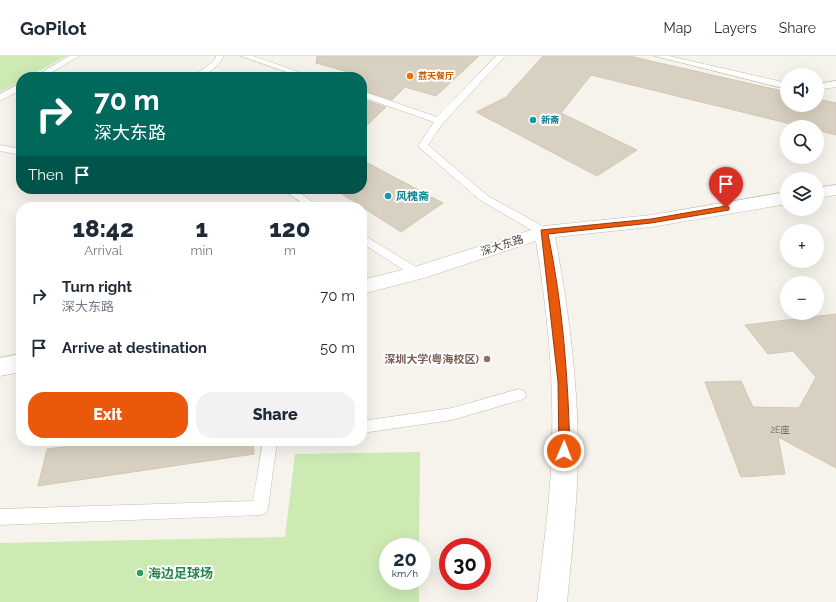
<!DOCTYPE html>
<html lang="en">
<head>
<meta charset="utf-8">
<style>
	:root { --surface:#fff; --page:#f2f2f3; --text:#1f2937; --muted:#747a83; --line:#e0e1e3; --accent:#ea580c }
	body { margin:0; font-family:Raleway,"Noto Sans SC",sans-serif; background:var(--page); color:var(--text); height:100vh; display:flex; flex-direction:column; font-size:15px; white-space:nowrap }
	* { box-sizing:border-box; margin:0 }
	p { font-size:13px; color:var(--muted) }
	.icon { flex:none; width:22px; height:22px; fill:none; stroke:currentColor; stroke-width:2; stroke-linecap:round; stroke-linejoin:round }
	.map { position:relative; flex:1; overflow:hidden }
	.panel { position:absolute; left:16px; top:146px; width:351px; height:244px; display:flex; flex-direction:column; background:var(--surface); border-radius:16px; box-shadow:0 4px 16px #0002 }
	.panel>* { flex:none }
	.guide { position:absolute; left:16px; top:16px; width:351px; height:122px; border-radius:16px; box-shadow:0 4px 16px #0002; background:#00695c; color:#fff; overflow:hidden }
	.controls { position:absolute; left:780px; top:12px; display:grid; gap:8px }
	.controls a { display:grid; place-items:center; width:44px; height:44px; border-radius:50%; background:var(--surface); box-shadow:0 4px 16px #0002; font-size:20px }
	.speed { position:absolute; left:379px; top:482px; display:flex; gap:8px; font-size:20px; font-weight:700; text-align:center }
	.speed>* { display:grid; place-content:center; width:52px; height:52px; border-radius:50%; background:var(--surface); box-shadow:0 4px 16px #0002; line-height:1 }
	.speed small { font-size:10px; font-weight:400 }
	.speed .limit { border:6px solid #d22; background:#fff; color:#111 }
	.pin { position:absolute; display:grid; place-items:center; width:34px; height:34px; color:#fff; margin:-41px -17px; border-radius:50% 50% 50% 0; rotate:-45deg; box-shadow:0 0 4px #0007 }
	.pin .icon { rotate:45deg }
	.me { position:absolute; width:44px; margin:-22px; rotate:1deg; stroke-linejoin:round; filter:drop-shadow(0 0 3px #0008) }
	.turn { display:flex; align-items:center; gap:14px; height:84px; padding:0 12px; font-size:18px }
	.turn .icon { width:52px; height:52px; stroke-width:2.5 }
	.turn b { display:block; font-size:28px; line-height:34px }
	.then { display:flex; align-items:center; height:38px; padding:0 12px; background:#0003; gap:8px; font-size:15px }
	.eta { display:flex; justify-content:space-evenly; align-items:center; height:68px; text-align:center }
	.eta b { font-size:24px; font-weight:800; line-height:28px }
	.primary-button { display:flex; gap:8px; margin-top:auto; padding:8px 12px }
	.primary-button a { flex:1; height:46px; border-radius:16px; background:var(--accent); color:#fff; font-size:16px; font-weight:800; line-height:46px; text-align:center }
	.primary-button a+a { background:var(--page); color:var(--text) }
	ul { padding:0; list-style:none }
	li { display:flex; align-items:center; gap:12px; height:52px; padding:0 12px }
	li div { flex:1 }
	li b { display:block; font-size:15px }
	li em { font-style:normal }
	header { display:flex; align-items:center; gap:24px; box-sizing:border-box; height:56px; padding:0 20px; background:var(--surface); border-bottom:1px solid var(--line) }
	header strong { font-size:19px }
	nav { display:flex; gap:22px; margin-inline-start:auto; font-size:14px }
	.map>svg:first-child { display:block }
</style>
</head>
<body>
<header>
<strong>GoPilot</strong>
<nav><a>Map</a><a>Layers</a><a>Share</a></nav>
</header>
<div class="map">
<svg width="836" height="546" viewBox="0 0 836 546">
	<rect width="100%" height="100%" fill="#f5f3eb"/>
	<!-- green -->
	<path fill="#cdeab3" d="M 0,0 L 66,0 L 28,21 L 21,21 L 21,25 L 0,36 Z
		M 420,396 L 419,491 L 388,491 L 388,525 L 419,525 L 419,546 L 0,546 L 0,487 L 285,481 L 295,398 Z"/>
	<!-- building -->
	<path fill="#d8d0c0" stroke="#d3c8b2" d="M 317,0 L 479,0 L 436,40 L 405,31 L 392,44 L 362,34 L 362,20 L 316,7 Z
		M 543,0 L 629,0 L 787,36 L 787,49 L 817,49 L 817,43 L 836,47 L 836,79 L 817,74 L 817,71 L 803,71 L 591,19 L 561,57 L 637,94 L 597,120 L 476,56 L 506,41 Z
		M 362,43 L 386,51 L 362,74 Z
		M 362,104 L 443,147 L 401,176 L 334,133 L 362,133 Z
		M 836,258 L 836,412 L 778,381 L 785,418 L 741,421 L 705,326 L 741,325 L 753,351 L 799,352 L 816,321 L 793,295 L 768,298 L 745,269 Z
		M 106,385 L 253,385 L 254,398 L 38,430 L 47,393 Z"/>
	<g fill="none" stroke-linecap="round" stroke-linejoin="round">
		<!-- service casing -->
		<g stroke="#c1bcad" stroke-width="1">
			<path id="service" d="M 69,0 L 79,0 L 44,21 L 34,21 Z
				M 216,0 L 224,0 C 218,12 205,21 192,21 L 214,5 Z
				M 241,0 L 253,0 L 313,21 L 301,21 Z
				M 496,0 L 505,0 L 443,67 L 428,89 L 488,140 L 548,173 L 550,176 L 548,179 L 540,179 L 480,144 L 420,92 L 418,90 L 434,66 L 362,41 L 362,35 L 437,61 Z
				M 655,0 L 669,0 L 787,27 L 787,33 Z
				M 836,25 L 836,31 L 817,34 L 817,28 Z
				M 21,27 L 21,34 L 0,45 L 0,38 Z
				M 0,89 L 21,93 L 21,99 L 0,95 Z
				M 282,133 L 294,133 L 320,151 L 308,151 Z
				M 362,178 L 421,214 L 423,217 L 421,220 L 413,220 L 362,187 Z
				M 519,333 L 524,335 L 526,339 L 524,343 L 452,364 L 362,377 L 362,365 L 452,352 Z
				M 263,385 L 277,385 L 268,452 L 266,457 L 260,459 L 0,469 L 0,453 L 253,445 Z"/>
		</g>
		<!-- minor casing -->
		<g stroke="#c1bcad" stroke-width="1">
			<path id="minor" d="M 836,129 L 836,139 L 817,142 L 817,132 Z
				M 787,136 L 787,148 L 651,171 L 555,181 C 568,250 577,319 578,389 C 578,441 572,494 567,546 L 537,546 C 543,494 551,441 552,388 C 554,320 547,252 536,185 L 424,222 L 362,238 L 362,224 L 414,211 L 544,170 L 651,159 Z
				M 21,298 L 21,316 L 0,320 L 0,302 Z"/>
		</g>
		<!-- service -->
		<use href="#service" fill="#fff" fill-rule="evenodd"/>
		<!-- minor -->
		<use href="#minor" fill="#fff" fill-rule="evenodd"/>
	</g>
	<!-- route -->
	<path fill="#ea580c" stroke="#983908" d="M 726,150 L 729,151 L 729,154 L 651,167 L 548,178 C 563,249 568,322 570,395 L 568,399 L 561,399 L 559,395 L 558,326 L 541,174 L 651,163 Z"/>
	<!-- markers -->
	<circle fill="#e8710a" stroke="#fff" stroke-width="1.5" cx="410" cy="20" r="4"/>
	<g fill="#0f9aa8" stroke="#fff" stroke-width="1.5">
		<circle cx="533" cy="64" r="4"/>
		<circle cx="388" cy="140" r="4"/>
	</g>
	<circle fill="#8d6e63" stroke="#fff" stroke-width="1.5" cx="487" cy="303" r="4"/>
	<circle fill="#2e9e5b" stroke="#fff" stroke-width="1.5" cx="140" cy="517" r="4"/>
	<g text-anchor="middle" stroke-width="4" stroke-linejoin="round" paint-order="stroke">
		<!-- far-food labels -->
		<g font-size="9" font-weight="bold" fill="#c56008" stroke="#fff" text-anchor="start">
			<text x="418" y="23">荔天餐厅</text>
		</g>
		<!-- far-culture labels -->
		<g font-size="9" font-weight="bold" fill="#0d838f" stroke="#fff" text-anchor="start">
			<text x="541" y="67">新斋</text>
		</g>
		<!-- number labels -->
		<g font-size="9" fill="#6e675a">
			<text x="780" y="377">2E座</text>
		</g>
		<!-- culture labels -->
		<g font-size="11" font-weight="bold" fill="#0d838f" stroke="#fff" text-anchor="start">
			<text x="396" y="144">风槐斋</text>
		</g>
		<!-- street labels -->
		<g font-size="11" fill="#4a4438" stroke="#fff">
			<text transform="translate(502 189) rotate(-18)" y="4">深大东路</text>
		</g>
		<!-- education labels -->
		<g font-size="11" font-weight="bold" fill="#785e54" stroke="#fff" text-anchor="end">
			<text x="479" y="307">深圳大学(粤海校区)</text>
		</g>
		<!-- near-leisure labels -->
		<g font-size="13" font-weight="bold" fill="#27864d" stroke="#fff" text-anchor="start">
			<text x="148" y="522">海边足球场</text>
		</g>
	</g>
</svg>
<div class="controls">
<a><svg class="icon" aria-label="sound" viewBox="0 0 24 24"><path d="M4 9h4l5-4v14l-5-4H4zM17 9q2 3 0 6"/></svg></a>
<a><svg class="icon" aria-label="search" viewBox="0 0 24 24"><circle cx="10" cy="10" r="6"/><path d="M15 15l6 6"/></svg></a>
<a><svg class="icon" aria-label="layers" viewBox="0 0 24 24"><path d="M12 4l9 5-9 5-9-5zM3 14l9 5 9-5"/></svg></a>
<a>+</a>
<a>−</a>
</div>
<div class="speed"><div>20<small>km/h</small></div><div class="limit">30</div></div>
<div class="pin" style="left:726px;top:152px;background:#d93025"><svg class="icon" aria-label="arrive" viewBox="0 0 24 24"><path d="M6 21V4h12l-3 4 3 4H6"/></svg></div>
<svg class="me" style="left:564px;top:395px" viewBox="-20 -20 40 40"><circle r="17" fill="#ea580c" stroke="#fff" stroke-width="3"/><path d="M0-11L8 9 0 5-8 9z" fill="#fff"/></svg>
<div class="guide">
<div class="turn"><svg class="icon" aria-label="right" viewBox="0 0 24 24"><path d="M7 20v-9h11M14 6l5 5-5 5"/></svg><div><b>70 m</b>深大东路</div></div>
<div class="then">Then<svg class="icon" aria-label="arrive" viewBox="0 0 24 24"><path d="M6 21V4h12l-3 4 3 4H6"/></svg></div>
</div>
<section class="panel">
<div class="eta">
<div><b>18:42</b><p>Arrival</p></div>
<div><b>1</b><p>min</p></div>
<div><b>120</b><p>m</p></div>
</div>
<ul>
<li><svg class="icon" aria-label="right" viewBox="0 0 24 24"><path d="M7 20v-9h11M14 6l5 5-5 5"/></svg><div><b>Turn right</b><p>深大东路</p></div><em>70 m</em></li>
<li><svg class="icon" aria-label="arrive" viewBox="0 0 24 24"><path d="M6 21V4h12l-3 4 3 4H6"/></svg><div><b>Arrive at destination</b></div><em>50 m</em></li>
</ul>
<div class="primary-button"><a>Exit</a><a>Share</a></div>
</section>
</div>
</body>
</html>
